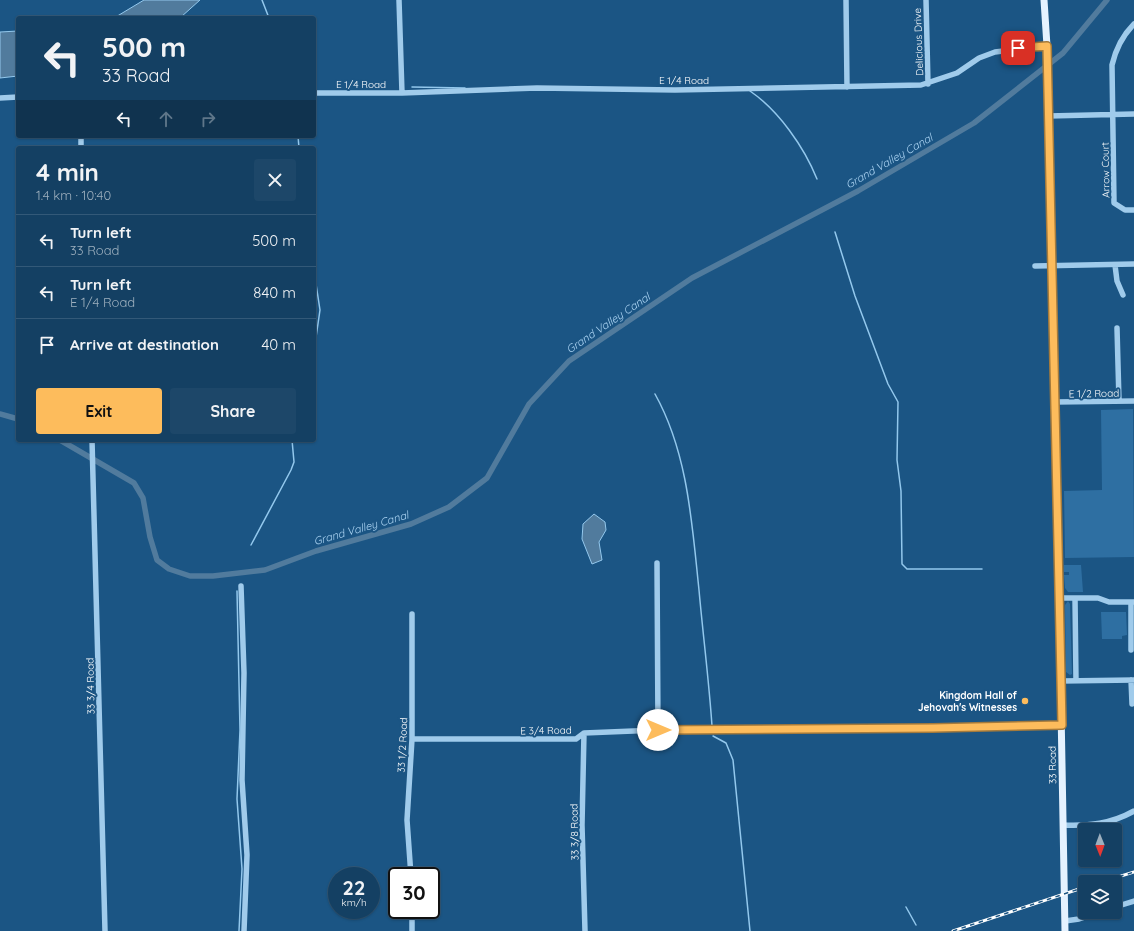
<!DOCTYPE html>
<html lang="en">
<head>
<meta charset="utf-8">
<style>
	:root { --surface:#144063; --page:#1d4769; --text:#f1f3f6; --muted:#9dafbe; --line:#335978; --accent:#fdbc5c }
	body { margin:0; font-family:Quicksand,sans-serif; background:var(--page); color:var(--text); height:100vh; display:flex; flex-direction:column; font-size:15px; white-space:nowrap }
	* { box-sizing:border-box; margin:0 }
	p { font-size:13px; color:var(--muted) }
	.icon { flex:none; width:22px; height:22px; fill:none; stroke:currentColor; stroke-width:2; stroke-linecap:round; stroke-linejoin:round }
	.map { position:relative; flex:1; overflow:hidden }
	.drawer { position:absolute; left:16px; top:146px; width:300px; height:296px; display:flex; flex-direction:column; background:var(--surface); border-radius:4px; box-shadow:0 1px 3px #0004,0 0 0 1px var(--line) }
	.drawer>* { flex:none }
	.banner { position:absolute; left:16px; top:16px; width:300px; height:122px; border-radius:4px; box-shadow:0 1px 3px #0004,0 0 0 1px var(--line); background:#144063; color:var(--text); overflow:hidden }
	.needle { width:26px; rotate:179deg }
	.controls { position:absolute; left:1078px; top:823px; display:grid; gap:8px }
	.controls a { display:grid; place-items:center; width:44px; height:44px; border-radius:4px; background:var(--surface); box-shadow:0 1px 3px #0004,0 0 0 1px var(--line); font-size:20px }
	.speed { position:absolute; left:328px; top:867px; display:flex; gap:8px; font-size:20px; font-weight:700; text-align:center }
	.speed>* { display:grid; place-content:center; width:52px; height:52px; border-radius:50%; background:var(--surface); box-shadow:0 1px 3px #0004,0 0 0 1px var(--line); line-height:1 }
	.speed small { font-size:10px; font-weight:400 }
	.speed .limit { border:2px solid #111; border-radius:6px; background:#fff; color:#111 }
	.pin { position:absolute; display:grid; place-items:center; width:34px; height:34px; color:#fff; margin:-17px; border-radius:8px; box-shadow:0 2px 6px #0006 }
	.me { position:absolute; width:44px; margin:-22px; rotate:90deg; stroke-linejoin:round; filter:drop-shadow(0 0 3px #0008) }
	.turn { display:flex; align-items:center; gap:14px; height:84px; padding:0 20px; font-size:18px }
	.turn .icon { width:52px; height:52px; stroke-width:2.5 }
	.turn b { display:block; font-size:28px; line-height:34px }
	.lanes { display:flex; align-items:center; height:38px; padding:0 20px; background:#0003; justify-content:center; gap:20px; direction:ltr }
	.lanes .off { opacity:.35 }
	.round { display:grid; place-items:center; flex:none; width:42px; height:42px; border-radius:4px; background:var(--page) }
	.head { display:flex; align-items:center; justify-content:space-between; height:68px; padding:0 20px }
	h1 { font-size:24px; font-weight:700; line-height:30px }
	.cta { display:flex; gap:8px; margin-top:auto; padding:8px 20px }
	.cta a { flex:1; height:46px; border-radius:4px; background:var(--accent); color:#111; font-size:16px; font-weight:700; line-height:46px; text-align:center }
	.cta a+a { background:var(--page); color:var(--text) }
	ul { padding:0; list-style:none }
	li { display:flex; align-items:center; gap:12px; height:52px; padding:0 20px; border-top:1px solid var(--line) }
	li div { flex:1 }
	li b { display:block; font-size:15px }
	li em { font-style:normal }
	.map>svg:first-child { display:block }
</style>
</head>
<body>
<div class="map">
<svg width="1134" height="931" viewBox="0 0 1134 931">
	<rect width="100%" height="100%" fill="#1b5584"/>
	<!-- green -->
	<path fill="#2e6fa2" d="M 1133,409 L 1134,557 L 1065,558 L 1064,491 L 1102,490 L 1101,410 Z
		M 1064,565 L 1081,565 L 1083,592 L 1068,592 L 1065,588 L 1064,575 L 1069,575 L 1069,572 L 1064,572 Z
		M 1068,601 L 1070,604 L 1072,674 L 1070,675 L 1066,672 L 1065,605 Z
		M 1101,612 L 1126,612 L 1127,635 L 1122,636 L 1122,639 L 1102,639 Z"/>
	<!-- water -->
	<path fill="#517b9d" stroke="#93c8ed" d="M 144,0 L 200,0 L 181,17 L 114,18 Z
		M 18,31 L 18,76 L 0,78 L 0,32 Z
		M 594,514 L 605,522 L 606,530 L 599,542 L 602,560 L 592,564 L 582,539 L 583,524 Z"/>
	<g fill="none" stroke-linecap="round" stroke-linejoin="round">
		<!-- stream -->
		<path stroke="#93c8ed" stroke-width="1.5" d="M 262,0 L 269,18
			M 412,87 L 465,88
			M 750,91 C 779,111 804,147 817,179
			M 298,136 L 299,148
			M 835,232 L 855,296 L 888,384 L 898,402 L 897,460 L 901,491 L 902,564 L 907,569 L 982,569
			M 314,271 L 320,310 L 314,351
			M 655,394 C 688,453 692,524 699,590 C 703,635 709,681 712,726
			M 251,545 L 291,470 L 294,462 L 292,440
			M 237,591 L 240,730 L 237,799 L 242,869 L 239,931
			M 713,736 L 726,743 L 733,760 L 750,931
			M 906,907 L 916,925"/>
		<!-- canal -->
		<path stroke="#517b9d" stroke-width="5.5" d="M 0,414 L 18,419
			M 60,440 L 134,483 L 143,498 L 150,537 L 157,560 L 169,569 L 190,576 L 213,576 L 265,570 L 316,551 L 411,524 L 449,507 L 487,478 L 529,404 L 569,361 L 692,278 L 858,191 L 974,123 L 1063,53 L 1107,0"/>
		<!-- minor -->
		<path stroke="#a0cbeb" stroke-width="5.5" d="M 399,0 L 402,93
			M 846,0 L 847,87
			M 926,0 L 928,84
			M 1134,24 C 1122,36 1116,48 1112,65 L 1114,203 L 1125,210 L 1134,210
			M 314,93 L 402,93 L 537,88 L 675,90 L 921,85 L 957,73 L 979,58 L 995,52 L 1047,46
			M 0,98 L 18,97
			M 1048,116 L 1134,114
			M 81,136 L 81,148
			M 1115,265 L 1117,281 L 1123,295
			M 1035,266 L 1134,264
			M 1117,328 L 1119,401
			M 1055,402 L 1134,401
			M 92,440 L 105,931
			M 657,563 L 658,730
			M 241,586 L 244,673 L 242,780 L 247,855 L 244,931
			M 1059,598 L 1098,598 L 1109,602 L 1134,602
			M 1075,598 L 1076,681
			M 1131,602 L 1131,650
			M 1131,680 L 1132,704
			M 1061,681 L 1134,680
			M 584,733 L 582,825 L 585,931
			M 412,739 L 576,739 L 584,733 L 658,730 L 933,728 L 1062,725
			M 1063,825 C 1089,826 1111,824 1134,811
			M 411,876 L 407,820 L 412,739 L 412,614
			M 1115,907 L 1134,901
			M 412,910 L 412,931
			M 1065,921 L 1079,919 L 1100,912"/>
		<!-- major -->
		<path stroke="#e5f2ff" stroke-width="7" d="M 1044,0 L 1047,46 L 1059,598 L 1065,931"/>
		<!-- rail casing -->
		<g stroke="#fff" stroke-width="3">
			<path id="rail" d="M 1102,882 L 1134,872
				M 953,931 L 1085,887"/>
		</g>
		<!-- rail -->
		<use href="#rail" stroke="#1b5584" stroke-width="1.5" stroke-dasharray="4.5" stroke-linecap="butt"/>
	</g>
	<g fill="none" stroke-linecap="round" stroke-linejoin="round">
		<!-- route casing -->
		<g stroke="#a47a3c" stroke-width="10">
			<path id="route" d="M 658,730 L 933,728 L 1062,725 L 1047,46 L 1018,48"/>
		</g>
		<!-- route -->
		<use href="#route" stroke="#fdbc5c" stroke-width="7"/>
	</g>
	<!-- markers -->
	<circle fill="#fdbc5c" stroke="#1b5584" stroke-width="1.5" cx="1025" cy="701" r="4"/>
	<g text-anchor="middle" stroke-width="4" stroke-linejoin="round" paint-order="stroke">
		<!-- street labels -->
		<g font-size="10" fill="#fff" stroke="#1b5584">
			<text transform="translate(918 42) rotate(-92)" y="4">Delicious Drive</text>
			<text x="684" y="84">E 1/4 Road</text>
			<text x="361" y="88">E 1/4 Road</text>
			<text transform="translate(1105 170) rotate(-91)" y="4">Arrow Court</text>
			<text transform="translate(1094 393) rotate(-1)" y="4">E 1/2 Road</text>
			<text transform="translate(90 686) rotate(-91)" y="4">33 3/4 Road</text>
			<text transform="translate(546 730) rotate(-1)" y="4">E 3/4 Road</text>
			<text transform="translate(402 745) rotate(-87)" y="4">33 1/2 Road</text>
			<text transform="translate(1052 765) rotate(-91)" y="4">33 Road</text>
			<text transform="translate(574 832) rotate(-91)" y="4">33 3/8 Road</text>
		</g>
		<!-- poi labels -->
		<g font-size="10" font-weight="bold" fill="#fff" stroke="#1b5584" text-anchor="end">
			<text x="1017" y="699">Kingdom Hall of<tspan x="1017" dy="12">Jehovah's Witnesses</tspan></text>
		</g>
		<!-- water labels -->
		<g font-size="11" font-style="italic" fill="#acd4f3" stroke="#1b5584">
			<text transform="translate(889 161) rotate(-30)" y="4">Grand Valley Canal</text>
			<text transform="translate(608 323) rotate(-34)" y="4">Grand Valley Canal</text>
			<text transform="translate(361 528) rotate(-16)" y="4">Grand Valley Canal</text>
		</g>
	</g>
</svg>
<div class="controls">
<a><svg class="needle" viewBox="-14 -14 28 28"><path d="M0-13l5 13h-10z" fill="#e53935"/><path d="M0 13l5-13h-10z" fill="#9dafbe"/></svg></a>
<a><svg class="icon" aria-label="layers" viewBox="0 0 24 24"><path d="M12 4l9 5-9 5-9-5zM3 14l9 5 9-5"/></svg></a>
</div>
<div class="speed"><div>22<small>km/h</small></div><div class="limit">30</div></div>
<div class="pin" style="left:1018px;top:48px;background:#d93025"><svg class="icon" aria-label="arrive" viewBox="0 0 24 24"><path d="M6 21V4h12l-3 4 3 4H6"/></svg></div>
<svg class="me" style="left:658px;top:730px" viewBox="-20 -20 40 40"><circle r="19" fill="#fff"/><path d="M0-13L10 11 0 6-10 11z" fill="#fdbc5c"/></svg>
<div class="banner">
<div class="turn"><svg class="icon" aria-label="left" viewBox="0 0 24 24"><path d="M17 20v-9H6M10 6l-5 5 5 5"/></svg><div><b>500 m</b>33 Road</div></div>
<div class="lanes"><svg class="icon" aria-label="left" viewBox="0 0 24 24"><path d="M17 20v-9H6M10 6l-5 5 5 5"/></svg><svg class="icon off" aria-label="ahead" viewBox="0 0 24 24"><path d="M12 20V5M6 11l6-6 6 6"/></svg><svg class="icon off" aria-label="right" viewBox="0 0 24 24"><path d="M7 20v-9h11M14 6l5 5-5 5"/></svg></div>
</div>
<section class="drawer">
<div class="head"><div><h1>4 min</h1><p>1.4 km · 10:40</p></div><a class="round"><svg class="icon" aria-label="close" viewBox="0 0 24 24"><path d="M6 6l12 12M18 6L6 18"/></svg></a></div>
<ul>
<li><svg class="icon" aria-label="left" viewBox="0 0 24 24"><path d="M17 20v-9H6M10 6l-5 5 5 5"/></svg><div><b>Turn left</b><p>33 Road</p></div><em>500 m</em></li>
<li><svg class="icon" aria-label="left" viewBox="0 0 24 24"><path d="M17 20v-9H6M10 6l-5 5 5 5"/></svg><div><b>Turn left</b><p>E 1/4 Road</p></div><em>840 m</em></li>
<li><svg class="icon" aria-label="arrive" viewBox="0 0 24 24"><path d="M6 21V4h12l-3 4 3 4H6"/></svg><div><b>Arrive at destination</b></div><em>40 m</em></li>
</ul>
<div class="cta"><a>Exit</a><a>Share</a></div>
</section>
</div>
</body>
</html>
